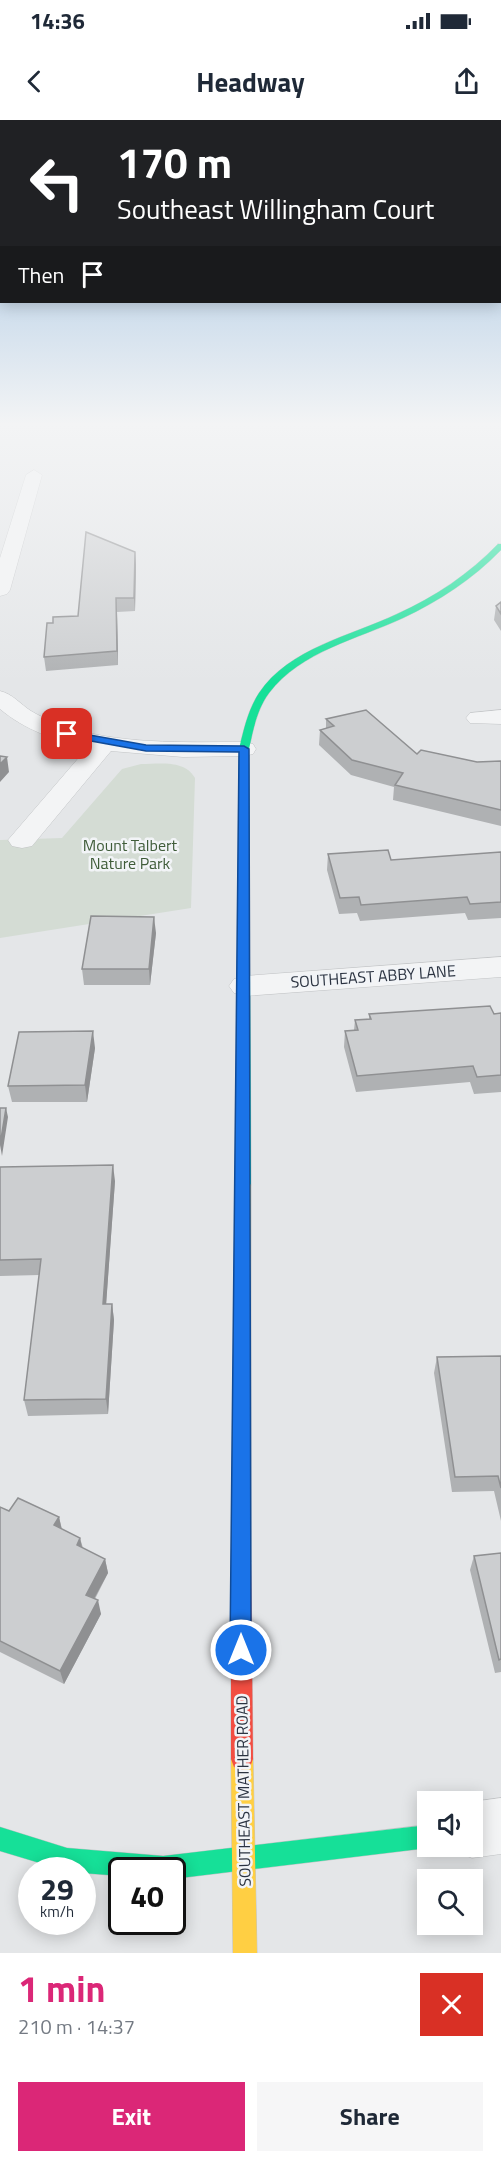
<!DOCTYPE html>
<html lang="en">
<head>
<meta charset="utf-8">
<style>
	:root { --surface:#fff; --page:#f6f6f7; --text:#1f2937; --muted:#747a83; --accent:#db2777 }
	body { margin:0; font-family:"Titillium Web",sans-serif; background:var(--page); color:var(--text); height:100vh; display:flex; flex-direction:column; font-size:22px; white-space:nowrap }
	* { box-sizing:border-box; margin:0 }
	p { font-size:20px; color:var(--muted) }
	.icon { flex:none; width:33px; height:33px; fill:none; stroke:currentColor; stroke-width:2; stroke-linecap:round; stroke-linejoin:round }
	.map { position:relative; height:1833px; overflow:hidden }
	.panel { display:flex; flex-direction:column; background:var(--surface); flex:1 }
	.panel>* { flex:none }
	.hud { position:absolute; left:0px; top:0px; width:501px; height:183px; box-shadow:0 3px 15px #0003; background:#202124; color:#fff; overflow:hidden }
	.controls { position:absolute; left:417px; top:1671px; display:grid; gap:12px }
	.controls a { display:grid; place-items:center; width:66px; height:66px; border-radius:0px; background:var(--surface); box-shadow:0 3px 15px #0003; font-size:30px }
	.speed { position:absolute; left:18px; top:1737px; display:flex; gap:12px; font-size:30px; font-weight:700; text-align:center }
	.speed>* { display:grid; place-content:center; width:78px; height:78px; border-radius:50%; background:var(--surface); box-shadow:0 3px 15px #0003; line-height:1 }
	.speed small { font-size:15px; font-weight:400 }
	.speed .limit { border:3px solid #111; border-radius:9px; background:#fff; color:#111 }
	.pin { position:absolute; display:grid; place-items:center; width:51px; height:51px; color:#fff; margin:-26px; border-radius:12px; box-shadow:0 3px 9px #0006 }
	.me { position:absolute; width:66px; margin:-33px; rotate:0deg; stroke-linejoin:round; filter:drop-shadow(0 0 4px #0008) }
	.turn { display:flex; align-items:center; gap:21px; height:126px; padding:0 18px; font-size:27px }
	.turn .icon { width:78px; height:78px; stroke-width:2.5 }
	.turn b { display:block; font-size:42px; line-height:51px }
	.then { display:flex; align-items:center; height:57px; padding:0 18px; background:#0003; gap:12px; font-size:22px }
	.round { display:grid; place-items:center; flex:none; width:63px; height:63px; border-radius:0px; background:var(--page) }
	.headline { display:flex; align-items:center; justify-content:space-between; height:102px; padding:0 18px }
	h1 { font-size:36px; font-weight:700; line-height:45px; color:var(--accent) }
	.primary-button { display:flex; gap:12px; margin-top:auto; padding:12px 18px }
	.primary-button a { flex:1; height:69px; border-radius:0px; background:var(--accent); color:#fff; font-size:24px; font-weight:700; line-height:69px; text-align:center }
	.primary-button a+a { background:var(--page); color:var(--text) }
	.status { display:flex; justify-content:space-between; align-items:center; height:42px; padding:0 30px; background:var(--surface); direction:ltr }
	.status svg { height:16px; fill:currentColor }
	header { display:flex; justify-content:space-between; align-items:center; height:78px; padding:0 18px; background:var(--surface); font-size:27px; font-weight:700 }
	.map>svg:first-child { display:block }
</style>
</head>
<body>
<div class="status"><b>14:36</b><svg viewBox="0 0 49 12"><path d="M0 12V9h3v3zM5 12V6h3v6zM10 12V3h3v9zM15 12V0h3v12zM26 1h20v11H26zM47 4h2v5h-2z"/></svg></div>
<header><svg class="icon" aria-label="back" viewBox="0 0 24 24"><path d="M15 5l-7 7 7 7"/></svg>Headway<svg class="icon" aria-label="share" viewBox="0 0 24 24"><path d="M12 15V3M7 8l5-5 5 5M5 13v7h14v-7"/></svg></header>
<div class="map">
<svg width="501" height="1833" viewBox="0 0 501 1833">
	<rect width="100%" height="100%" fill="#e4e6e8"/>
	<!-- green -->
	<path fill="#d4dcd4" d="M 141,644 C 158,644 185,639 195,658 L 191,788 L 0,818 L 0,720 L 62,718 L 122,649 Z"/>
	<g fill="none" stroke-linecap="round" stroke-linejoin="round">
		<!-- street casing -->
		<g stroke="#c2c4c6" stroke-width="1">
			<path id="street" d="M 34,350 L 42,355 L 10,470 L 7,474 L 0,476 L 0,438 L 26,355 Z
				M 0,571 C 13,574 20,584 31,591 C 39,596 51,601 60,605 C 118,625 183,622 244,622 L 253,624 L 256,629 L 253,634 L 244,636 L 183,637 L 111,631 L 32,726 L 22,728 L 12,726 L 8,720 L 88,627 C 56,621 25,610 0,589 Z
				M 501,590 L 501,604 L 470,603 L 466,598 L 470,593 Z
				M 501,837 L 501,857 L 245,876 L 234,873 L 229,866 L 234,859 L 245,856 Z
				M 501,1678 L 501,1734 L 472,1738 L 452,1730 L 451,1726 L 472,1726 L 472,1682 Z"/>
		</g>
		<!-- fast casing -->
		<g stroke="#c2c4c6" stroke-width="1">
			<path id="fast" d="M 498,424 L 501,424 L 501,430 C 473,459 439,481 403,498 C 358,519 301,531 269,573 C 257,589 253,610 249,629 L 251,1065 L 248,1069 L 243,1071 L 238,1069 L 235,1065 L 239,629 C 244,609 248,590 259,573 C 289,528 351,516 397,494 C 435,477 469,454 498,424 Z
				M 428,1705 L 428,1726 L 431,1726 L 428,1728 L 172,1759 L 172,1750 L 122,1750 L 122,1756 L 82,1753 L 82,1750 L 63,1750 L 0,1731 L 0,1707 L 67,1728 L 163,1736 Z"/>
		</g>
		<!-- slow casing -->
		<g stroke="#c2c4c6" stroke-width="1">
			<path id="slow" d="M 243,1059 L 248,1061 L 251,1065 L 251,1441 L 248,1448 L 241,1451 L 234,1448 L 231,1441 L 235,1065 L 238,1061 Z
				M 242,1628 L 250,1631 L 253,1639 L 257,1833 L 233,1833 L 231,1639 L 234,1631 Z"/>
		</g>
		<!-- jam casing -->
		<g stroke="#c2c4c6" stroke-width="1">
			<path id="jam" d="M 241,1431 L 248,1434 L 251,1441 L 253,1639 L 250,1647 L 242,1650 L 234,1647 L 231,1639 L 231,1441 L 234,1434 Z"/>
		</g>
		<!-- street -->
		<use href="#street" fill="#f3f4f5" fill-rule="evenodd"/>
		<!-- fast -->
		<use href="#fast" fill="#16e098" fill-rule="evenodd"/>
		<!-- slow -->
		<use href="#slow" fill="#ffcf43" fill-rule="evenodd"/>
		<!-- jam -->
		<use href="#jam" fill="#f24e42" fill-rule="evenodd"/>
	</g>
	<!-- wall -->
	<path fill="#afb1b3" d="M 135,432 L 136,445 L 135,491 L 117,492 L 118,545 L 46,551 L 44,537 L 53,503 L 78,496 Z
		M 501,482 L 501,511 L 494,500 L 496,486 Z
		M 326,599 L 417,634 L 477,642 L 501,641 L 501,706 L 393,680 L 394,667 L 351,655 L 319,625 L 320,610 L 326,608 Z
		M 501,732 L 501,798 L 468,800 L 465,793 L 360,801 L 357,793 L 339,794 L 327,750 L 328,734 L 391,740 Z
		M 156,813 L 150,865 L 84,865 L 82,849 Z
		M 501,893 L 501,972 L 474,974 L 470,962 L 356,972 L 344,927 L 345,911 L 354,910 L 355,900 L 369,899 L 369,894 Z
		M 95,928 L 87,982 L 12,982 L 8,966 Z
		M 0,1047 L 115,1061 L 106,1184 L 112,1184 L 114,1200 L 108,1294 L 28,1296 L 24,1280 L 39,1155 L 0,1156 Z
		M 501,1236 L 501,1401 L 494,1371 L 452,1372 L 434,1253 L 437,1237 Z
		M 0,1387 L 9,1391 L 59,1397 L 62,1409 L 80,1418 L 83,1428 L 105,1439 L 108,1453 L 95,1479 L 101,1494 L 64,1564 L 0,1532 Z
		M 501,1433 L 501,1552 L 495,1553 L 470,1450 L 474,1436 Z"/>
	<!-- shaded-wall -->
	<path fill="#8f9092" d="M 135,432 L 136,445 L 135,491 L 134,478 Z
		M 116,478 L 117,492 L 118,545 L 117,531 Z
		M 7,637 L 9,652 L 0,662 L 0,644 Z
		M 154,797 L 156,813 L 150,865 L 149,849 Z
		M 93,911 L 95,928 L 87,982 L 85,965 Z
		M 6,988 L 8,997 L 2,1036 L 0,1025 Z
		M 113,1045 L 115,1061 L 105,1200 L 103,1184 Z
		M 112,1184 L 114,1200 L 108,1294 L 106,1279 Z
		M 59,1397 L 62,1411 L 54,1405 Z
		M 80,1418 L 83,1432 L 77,1425 Z
		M 105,1439 L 108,1453 L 89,1488 L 86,1475 Z
		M 98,1480 L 101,1494 L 64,1564 L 60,1551 Z"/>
	<!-- building -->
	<path fill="#ccced0" stroke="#8f9092" stroke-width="1.5" d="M 86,412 L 135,432 L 134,478 L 116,478 L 117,531 L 44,537 L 47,503 L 53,503 L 53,497 L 78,496 Z
		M 501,482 L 501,494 L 496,486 Z
		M 366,590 L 417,634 L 421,630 L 477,642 L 501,641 L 501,690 L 395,665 L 403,653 L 352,640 L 320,610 L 334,606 L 326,599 Z
		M 0,636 L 7,637 L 0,644 Z
		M 388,730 L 391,740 L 501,732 L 501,782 L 470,784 L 467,777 L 361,785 L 359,777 L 340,778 L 328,734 Z
		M 91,796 L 154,797 L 149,849 L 82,849 Z
		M 490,886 L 494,894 L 501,893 L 501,955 L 477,957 L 473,946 L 357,956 L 345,911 L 358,910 L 355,900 L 371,899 L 369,894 Z
		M 93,911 L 85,965 L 8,966 L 19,912 Z
		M 0,988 L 6,988 L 0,1025 Z
		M 113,1045 L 103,1184 L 112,1184 L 106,1279 L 24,1280 L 41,1139 L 0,1140 L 0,1047 Z
		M 501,1236 L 501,1368 L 498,1356 L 455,1357 L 437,1237 Z
		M 18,1378 L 59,1397 L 54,1405 L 80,1418 L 77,1425 L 105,1439 L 86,1475 L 98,1480 L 60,1551 L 0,1521 L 0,1387 L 9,1391 Z
		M 501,1433 L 501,1539 L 499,1540 L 474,1436 Z"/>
	<!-- sky -->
	<linearGradient id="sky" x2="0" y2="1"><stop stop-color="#93badf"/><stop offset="0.54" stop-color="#f3f4f5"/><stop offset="1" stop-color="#f3f4f5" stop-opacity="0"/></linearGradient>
	<rect width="501" height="563" fill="url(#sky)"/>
	<!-- route -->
	<path fill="#1a73e8" stroke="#114b97" stroke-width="1.5" d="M 67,611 L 146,625 L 244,626 L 249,629 L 251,1530 L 248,1538 L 241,1541 L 233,1538 L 230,1530 L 239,632 L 146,631 L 64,616 L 64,612 Z"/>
	<g text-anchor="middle" stroke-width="5" stroke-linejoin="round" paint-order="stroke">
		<!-- park labels -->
		<g font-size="16" fill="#3f5c39" stroke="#f2f4f7">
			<text x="130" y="731">Mount Talbert<tspan x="130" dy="18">Nature Park</tspan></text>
		</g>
		<!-- street labels -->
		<g font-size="16" fill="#2b3341" stroke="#f2f4f7">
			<text transform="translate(373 856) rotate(-4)" y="6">SOUTHEAST ABBY LANE</text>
			<text transform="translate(243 1671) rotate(-91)" y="6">SOUTHEAST MATHER ROAD</text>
		</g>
	</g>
</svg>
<div class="controls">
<a><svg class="icon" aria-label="sound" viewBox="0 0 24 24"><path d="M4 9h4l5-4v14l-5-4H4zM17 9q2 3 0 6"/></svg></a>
<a><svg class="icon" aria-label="search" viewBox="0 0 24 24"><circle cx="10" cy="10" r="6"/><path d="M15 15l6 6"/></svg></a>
</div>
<div class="speed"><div>29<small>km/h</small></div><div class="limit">40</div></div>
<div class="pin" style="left:67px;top:614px;background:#d93025"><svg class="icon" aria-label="arrive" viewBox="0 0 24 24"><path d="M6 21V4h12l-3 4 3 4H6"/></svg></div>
<svg class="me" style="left:241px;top:1530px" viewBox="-20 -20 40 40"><circle r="17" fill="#1a73e8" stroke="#fff" stroke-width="3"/><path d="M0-11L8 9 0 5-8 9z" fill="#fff"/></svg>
<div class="hud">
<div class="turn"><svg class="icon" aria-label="left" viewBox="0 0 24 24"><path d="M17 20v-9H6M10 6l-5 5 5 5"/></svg><div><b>170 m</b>Southeast Willingham Court</div></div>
<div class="then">Then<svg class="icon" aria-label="arrive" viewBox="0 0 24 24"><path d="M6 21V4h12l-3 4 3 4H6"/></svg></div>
</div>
</div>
<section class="panel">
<div class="headline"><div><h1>1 min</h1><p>210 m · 14:37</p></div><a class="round" style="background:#d93025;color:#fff"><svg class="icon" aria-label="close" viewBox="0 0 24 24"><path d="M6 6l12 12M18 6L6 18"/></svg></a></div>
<div class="primary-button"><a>Exit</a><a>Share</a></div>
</section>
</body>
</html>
